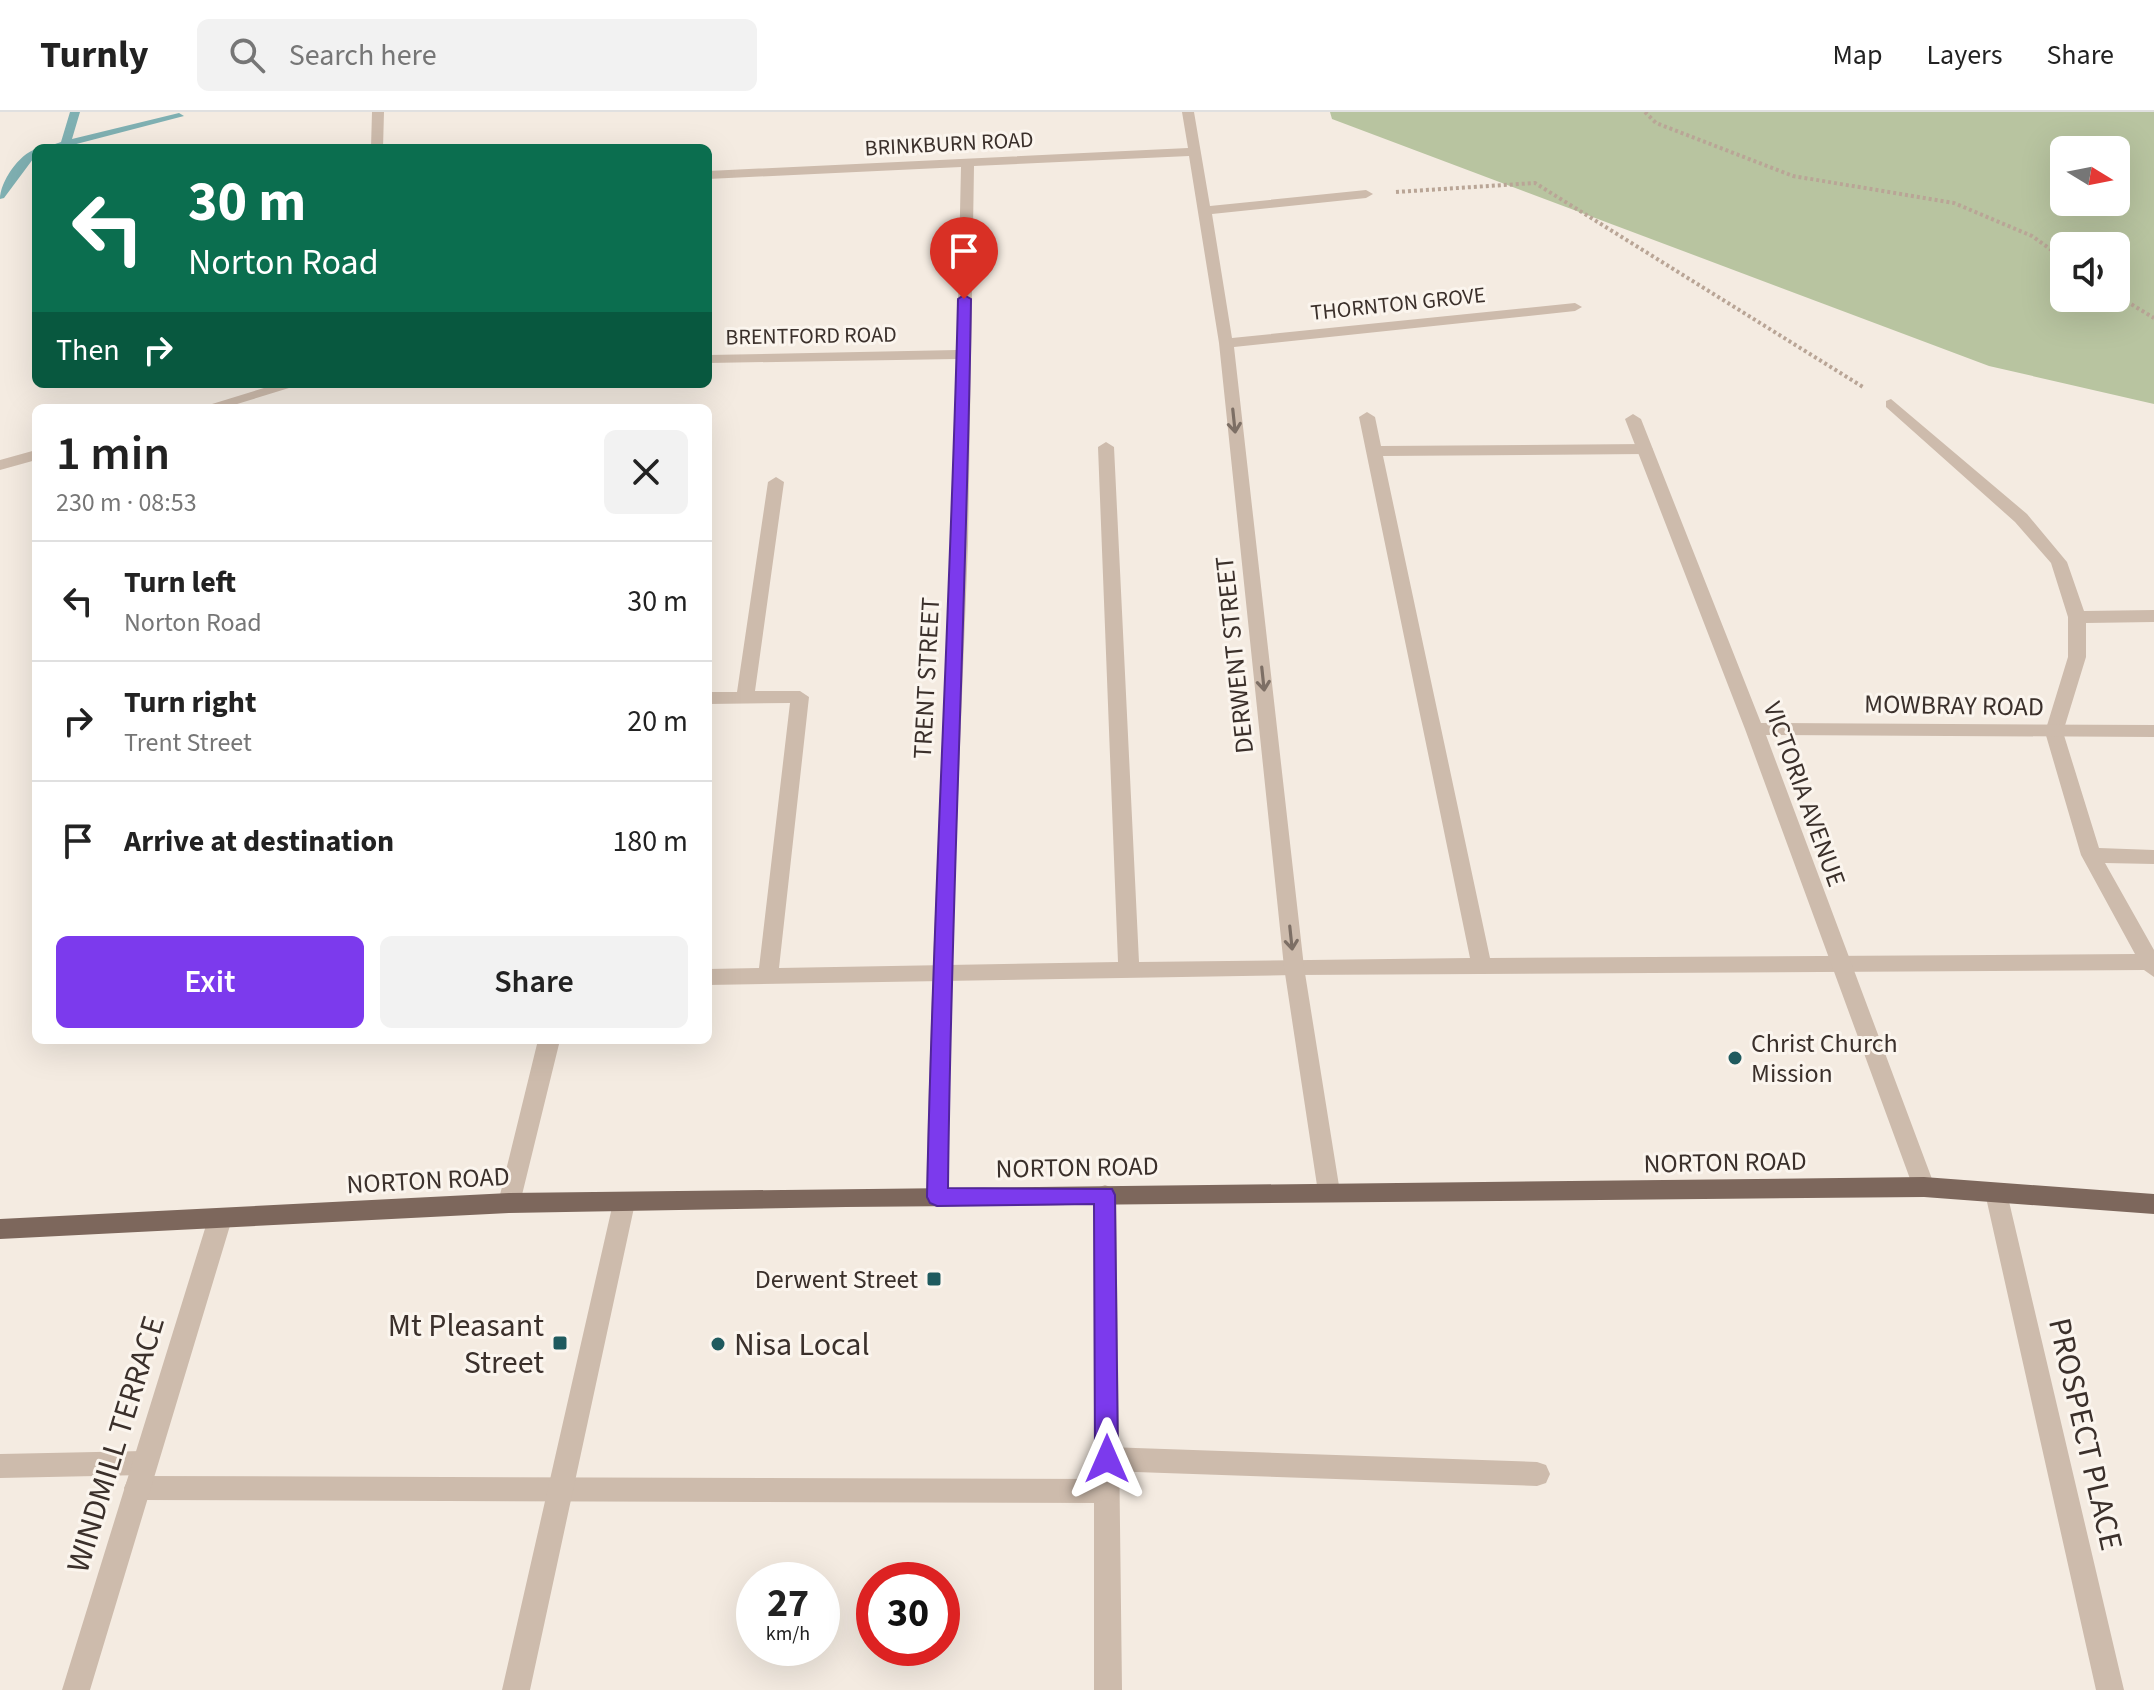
<!DOCTYPE html>
<html lang="en">
<head>
<meta charset="utf-8">
<style>
	:root { --surface:#fff; --page:#f2f2f2; --text:#222; --muted:#767676; --line:#e0e0e0; --accent:#7c3aed }
	body { margin:0; font-family:"Source Sans 3",sans-serif; background:var(--page); color:var(--text); height:100vh; display:flex; flex-direction:column; font-size:30px; white-space:nowrap }
	* { box-sizing:border-box; margin:0 }
	p { font-size:26px; color:var(--muted) }
	.icon { flex:none; width:44px; height:44px; fill:none; stroke:currentColor; stroke-width:2; stroke-linecap:round; stroke-linejoin:round }
	.map { position:relative; flex:1; overflow:hidden }
	.sheet { position:absolute; left:32px; top:292px; width:680px; height:640px; display:flex; flex-direction:column; background:var(--surface); border-radius:12px; box-shadow:0 8px 32px #0002 }
	.sheet>* { flex:none }
	.hud { position:absolute; left:32px; top:32px; width:680px; height:244px; border-radius:12px; box-shadow:0 8px 32px #0002; background:#0b6e4f; color:#fff; overflow:hidden }
	.needle { width:52px; rotate:100deg }
	.buttons { position:absolute; left:2050px; top:24px; display:grid; gap:16px }
	.buttons a { display:grid; place-items:center; width:80px; height:80px; border-radius:12px; background:var(--surface); box-shadow:0 8px 32px #0002; font-size:40px }
	.speed { position:absolute; left:736px; top:1450px; display:flex; gap:16px; font-size:40px; font-weight:700; text-align:center }
	.speed>* { display:grid; place-content:center; width:104px; height:104px; border-radius:50%; background:var(--surface); box-shadow:0 8px 32px #0002; line-height:1 }
	.speed small { font-size:20px; font-weight:400 }
	.speed .limit { border:12px solid #d22; background:#fff; color:#111 }
	.pin { position:absolute; display:grid; place-items:center; width:68px; height:68px; color:#fff; margin:-82px -34px; border-radius:50% 50% 50% 0; rotate:-45deg; box-shadow:0 0 8px #0007 }
	.pin .icon { rotate:45deg }
	.me { position:absolute; width:88px; margin:-44px; rotate:0deg; stroke-linejoin:round; filter:drop-shadow(0 0 6px #0008) }
	.turn { display:flex; align-items:center; gap:28px; height:168px; padding:0 24px; font-size:36px }
	.turn .icon { width:104px; height:104px; stroke-width:2.5 }
	.turn b { display:block; font-size:56px; line-height:68px }
	.then { display:flex; align-items:center; height:76px; padding:0 24px; background:#0003; gap:16px; font-size:30px }
	.round { display:grid; place-items:center; flex:none; width:84px; height:84px; border-radius:12px; background:var(--page) }
	.headline { display:flex; align-items:center; justify-content:space-between; height:136px; padding:0 24px }
	h1 { font-size:48px; font-weight:600; line-height:60px }
	.action { display:flex; gap:16px; margin-top:auto; padding:16px 24px }
	.action a { flex:1; height:92px; border-radius:12px; background:var(--accent); color:#fff; font-size:32px; font-weight:600; line-height:92px; text-align:center }
	.action a+a { background:var(--page); color:var(--text) }
	ul { padding:0; list-style:none }
	li { display:flex; align-items:center; gap:24px; height:120px; padding:0 24px; border-top:2px solid var(--line) }
	li div { flex:1 }
	li b { display:block; font-size:30px }
	li em { font-style:normal }
	header { display:flex; align-items:center; gap:48px; box-sizing:border-box; height:112px; padding:0 40px; background:var(--surface); border-bottom:2px solid var(--line) }
	header strong { font-size:38px }
	nav { display:flex; gap:44px; margin-inline-start:auto; font-size:28px }
	.search { width:560px; height:72px; background:var(--page); display:flex; align-items:center; gap:20px; box-sizing:border-box; padding:0 28px; border-radius:12px; color:var(--muted); font-size:30px }
	.map>svg:first-child { display:block }
</style>
</head>
<body>
<header>
<strong>Turnly</strong>
<div class="search"><svg class="icon" aria-label="search" viewBox="0 0 24 24"><circle cx="10" cy="10" r="6"/><path d="M15 15l6 6"/></svg>Search here</div>
<nav><a>Map</a><a>Layers</a><a>Share</a></nav>
</header>
<div class="map">
<svg width="2154" height="1578" viewBox="0 0 2154 1578">
	<rect width="100%" height="100%" fill="#f4ebe1"/>
	<!-- green -->
	<path fill="#b8c4a0" fill-rule="evenodd" d="M 1330,0 L 2154,0 L 2154,292 L 1989,254 L 1332,7 ZM 2064,38 L 2116,38 L 2116,90 L 2064,90 ZM 2064,134 L 2116,134 L 2116,186 L 2064,186 Z"/>
	<g fill="none" stroke-linecap="round" stroke-linejoin="round">
		<!-- stream -->
		<path fill="#7fb0b2" fill-rule="evenodd" d="M 70,0 L 80,0 L 72,27 L 179,1 L 184,4 L 61,36 L 43,36 L 61,30 Z
			M 36,37 L 36,43 L 4,86 L 0,87 C 0,70 19,42 36,37 Z"/>
		<!-- path -->
		<path stroke="#b9a596" stroke-width="4" stroke-dasharray="3 3" stroke-linecap="butt" d="M 1645,0 L 1656,11 L 1793,64 L 1954,91 L 2032,124 L 2064,147
			M 1396,80 L 1535,71 L 1863,275
			M 2116,183 L 2154,206"/>
		<!-- lane -->
		<path fill="#cdbbac" fill-rule="evenodd" d="M 1891,287 L 2027,402 L 2067,450 L 2084,499 L 2154,498 L 2154,510 L 2086,511 L 2086,545 L 2063,620 L 2099,736 L 2154,738 L 2154,752 L 2105,751 L 2154,838 L 2154,865 L 2144,858 L 1294,863 L 708,873 L 708,857 L 759,856 L 790,591 L 708,592 L 708,580 L 737,580 L 768,370 L 776,365 L 784,370 L 755,579 L 800,579 L 809,585 L 779,856 L 1118,850 L 1098,335 L 1106,330 L 1114,335 L 1139,850 L 1470,846 L 1359,305 L 1367,300 L 1375,305 L 1381,334 L 1645,332 L 1653,337 L 1645,342 L 1383,344 L 1490,846 L 2135,842 L 2081,743 L 2045,620 L 2068,545 L 2068,505 L 2051,451 L 2015,410 L 1886,295 L 1886,289 Z
			M 1107,1335 L 1537,1350 L 1546,1353 L 1550,1362 L 1546,1371 L 1537,1374 L 1107,1359 L 1098,1356 L 1094,1347 L 1098,1338 Z
			M 144,1339 L 153,1342 L 157,1351 L 153,1360 L 144,1363 L 0,1366 L 0,1342 Z
			M 137,1364 L 1106,1367 L 1115,1370 L 1119,1379 L 1115,1388 L 1106,1391 L 137,1388 L 128,1385 L 124,1376 L 128,1367 Z"/>
		<!-- street -->
		<path fill="#cdbbac" fill-rule="evenodd" d="M 372,0 L 384,0 L 383,36 L 371,36 Z
			M 1182,0 L 1194,0 L 1210,94 L 1366,78 L 1373,82 L 1366,86 L 1212,102 L 1232,226 L 1575,191 L 1582,195 L 1575,199 L 1234,235 L 1304,855 L 1340,1080 L 1337,1087 L 1329,1090 L 1321,1087 L 1318,1080 L 1284,855 L 1219,231 L 1189,44 L 974,54 L 968,432 L 951,862 L 948,1085 L 945,1092 L 937,1095 L 929,1092 L 926,1085 C 932,805 949,526 956,247 L 708,251 L 708,243 L 957,238 L 961,55 L 708,67 L 708,59 L 1188,36 Z
			M 277,272 L 302,272 L 224,296 L 199,296 Z
			M 1633,302 L 1641,307 L 1761,611 L 2154,613 L 2154,625 L 1766,623 L 1935,1075 L 1932,1082 L 1924,1085 L 1916,1082 L 1913,1075 L 1745,617 L 1625,307 Z
			M 36,338 L 36,348 L 0,358 L 0,348 Z
			M 538,928 L 560,928 L 520,1091 L 517,1098 L 509,1101 L 501,1098 L 498,1091 Z
			M 1996,1071 L 2004,1074 L 2007,1081 L 2124,1578 L 2096,1578 L 1985,1081 L 1988,1074 Z
			M 1105,1073 L 1113,1076 L 1116,1083 L 1122,1578 L 1094,1578 L 1094,1083 L 1097,1076 Z
			M 624,1081 L 632,1084 L 635,1091 L 530,1578 L 502,1578 L 613,1091 L 616,1084 Z
			M 220,1097 L 228,1100 L 232,1107 L 90,1578 L 62,1578 L 208,1107 L 212,1100 Z"/>
		<!-- primary -->
		<path fill="#7d675c" fill-rule="evenodd" d="M 1924,1065 L 2154,1082 L 2154,1102 L 1924,1085 L 846,1095 L 509,1101 L 0,1127 L 0,1107 L 509,1081 Z"/>
	</g>
	<!-- one-way arrows -->
	<defs><path id="oneway-shaft" d="M-6 0H5M1.5-3L5.5 0L1.5 3" fill="none" stroke-width="1.6" stroke-linecap="round" stroke-linejoin="round" transform="scale(2)"/></defs>
	<g stroke="#7d6f65">
		<use href="#oneway-shaft" transform="translate(1234 309) rotate(84)"/>
		<use href="#oneway-shaft" transform="translate(1263 567) rotate(84)"/>
		<use href="#oneway-shaft" transform="translate(1291 826) rotate(84)"/>
	</g>
	<!-- route -->
	<path fill="#7c3aed" stroke="#51269a" stroke-width="2" d="M 964,183 L 971,187 C 967,484 951,780 948,1076 L 1112,1077 L 1115,1083 L 1118,1347 L 1115,1355 L 1107,1358 L 1099,1355 L 1095,1347 L 1094,1092 L 937,1094 L 930,1091 L 927,1085 C 933,786 951,487 958,187 Z"/>
	<!-- markers -->
	<g fill="#1f5a5e" stroke="#fbf5ee" stroke-width="3">
		<circle cx="1735" cy="946" r="8"/>
		<rect x="926" y="1159" width="16" height="16" rx="4"/>
		<rect x="552" y="1223" width="16" height="16" rx="4"/>
		<circle cx="718" cy="1232" r="8"/>
	</g>
	<g text-anchor="middle" stroke-width="6" stroke-linejoin="round" paint-order="stroke">
		<!-- far-street labels -->
		<g font-size="22" fill="#3b302b" stroke="#fbf5ee">
			<text transform="translate(949 31) rotate(-3)" y="8">BRINKBURN ROAD</text>
			<text transform="translate(1398 191) rotate(-6)" y="8">THORNTON GROVE</text>
			<text transform="translate(811 223) rotate(-1)" y="8">BRENTFORD ROAD</text>
		</g>
		<!-- street labels -->
		<g font-size="26" fill="#3b302b" stroke="#fbf5ee">
			<text transform="translate(1234 543) rotate(-96)" y="9">DERWENT STREET</text>
			<text transform="translate(926 566) rotate(-87)" y="9">TRENT STREET</text>
			<text transform="translate(1954 593) rotate(1)" y="9">MOWBRAY ROAD</text>
			<text transform="translate(1805 682) rotate(70)" y="9">VICTORIA AVENUE</text>
			<text transform="translate(1725 1050) rotate(-1)" y="9">NORTON ROAD</text>
			<text transform="translate(1077 1055) rotate(-1)" y="9">NORTON ROAD</text>
			<text transform="translate(428 1068) rotate(-3)" y="9">NORTON ROAD</text>
		</g>
		<!-- poi labels -->
		<g font-size="26" fill="#3b302b" stroke="#fbf5ee" text-anchor="start">
			<text x="1751" y="940">Christ Church<tspan x="1751" dy="30">Mission</tspan></text>
			<text x="918" y="1176" text-anchor="end">Derwent Street</text>
		</g>
		<!-- near-poi labels -->
		<g font-size="32" fill="#3b302b" stroke="#fbf5ee" text-anchor="end">
			<text x="544" y="1224">Mt Pleasant<tspan x="544" dy="37">Street</tspan></text>
			<text x="734" y="1243" text-anchor="start">Nisa Local</text>
		</g>
		<!-- near-street labels -->
		<g font-size="32" fill="#3b302b" stroke="#fbf5ee">
			<text transform="translate(2086 1322) rotate(77)" y="11">PROSPECT PLACE</text>
			<text transform="translate(115 1332) rotate(-73)" y="11">WINDMILL TERRACE</text>
		</g>
	</g>
</svg>
<div class="buttons">
<a><svg class="needle" viewBox="-14 -14 28 28"><path d="M0-13l5 13h-10z" fill="#e53935"/><path d="M0 13l5-13h-10z" fill="#767676"/></svg></a>
<a><svg class="icon" aria-label="sound" viewBox="0 0 24 24"><path d="M4 9h4l5-4v14l-5-4H4zM17 9q2 3 0 6"/></svg></a>
</div>
<div class="speed"><div>27<small>km/h</small></div><div class="limit">30</div></div>
<div class="pin" style="left:964px;top:187px;background:#d93025"><svg class="icon" aria-label="arrive" viewBox="0 0 24 24"><path d="M6 21V4h12l-3 4 3 4H6"/></svg></div>
<svg class="me" style="left:1107px;top:1347px" viewBox="-20 -20 40 40"><path d="M0-17L14 15 0 8-14 15z" fill="#7c3aed" stroke="#fff" stroke-width="4"/></svg>
<div class="hud">
<div class="turn"><svg class="icon" aria-label="left" viewBox="0 0 24 24"><path d="M17 20v-9H6M10 6l-5 5 5 5"/></svg><div><b>30 m</b>Norton Road</div></div>
<div class="then">Then<svg class="icon" aria-label="right" viewBox="0 0 24 24"><path d="M7 20v-9h11M14 6l5 5-5 5"/></svg></div>
</div>
<section class="sheet">
<div class="headline"><div><h1>1 min</h1><p>230 m · 08:53</p></div><a class="round"><svg class="icon" aria-label="close" viewBox="0 0 24 24"><path d="M6 6l12 12M18 6L6 18"/></svg></a></div>
<ul>
<li><svg class="icon" aria-label="left" viewBox="0 0 24 24"><path d="M17 20v-9H6M10 6l-5 5 5 5"/></svg><div><b>Turn left</b><p>Norton Road</p></div><em>30 m</em></li>
<li><svg class="icon" aria-label="right" viewBox="0 0 24 24"><path d="M7 20v-9h11M14 6l5 5-5 5"/></svg><div><b>Turn right</b><p>Trent Street</p></div><em>20 m</em></li>
<li><svg class="icon" aria-label="arrive" viewBox="0 0 24 24"><path d="M6 21V4h12l-3 4 3 4H6"/></svg><div><b>Arrive at destination</b></div><em>180 m</em></li>
</ul>
<div class="action"><a>Exit</a><a>Share</a></div>
</section>
</div>
</body>
</html>
